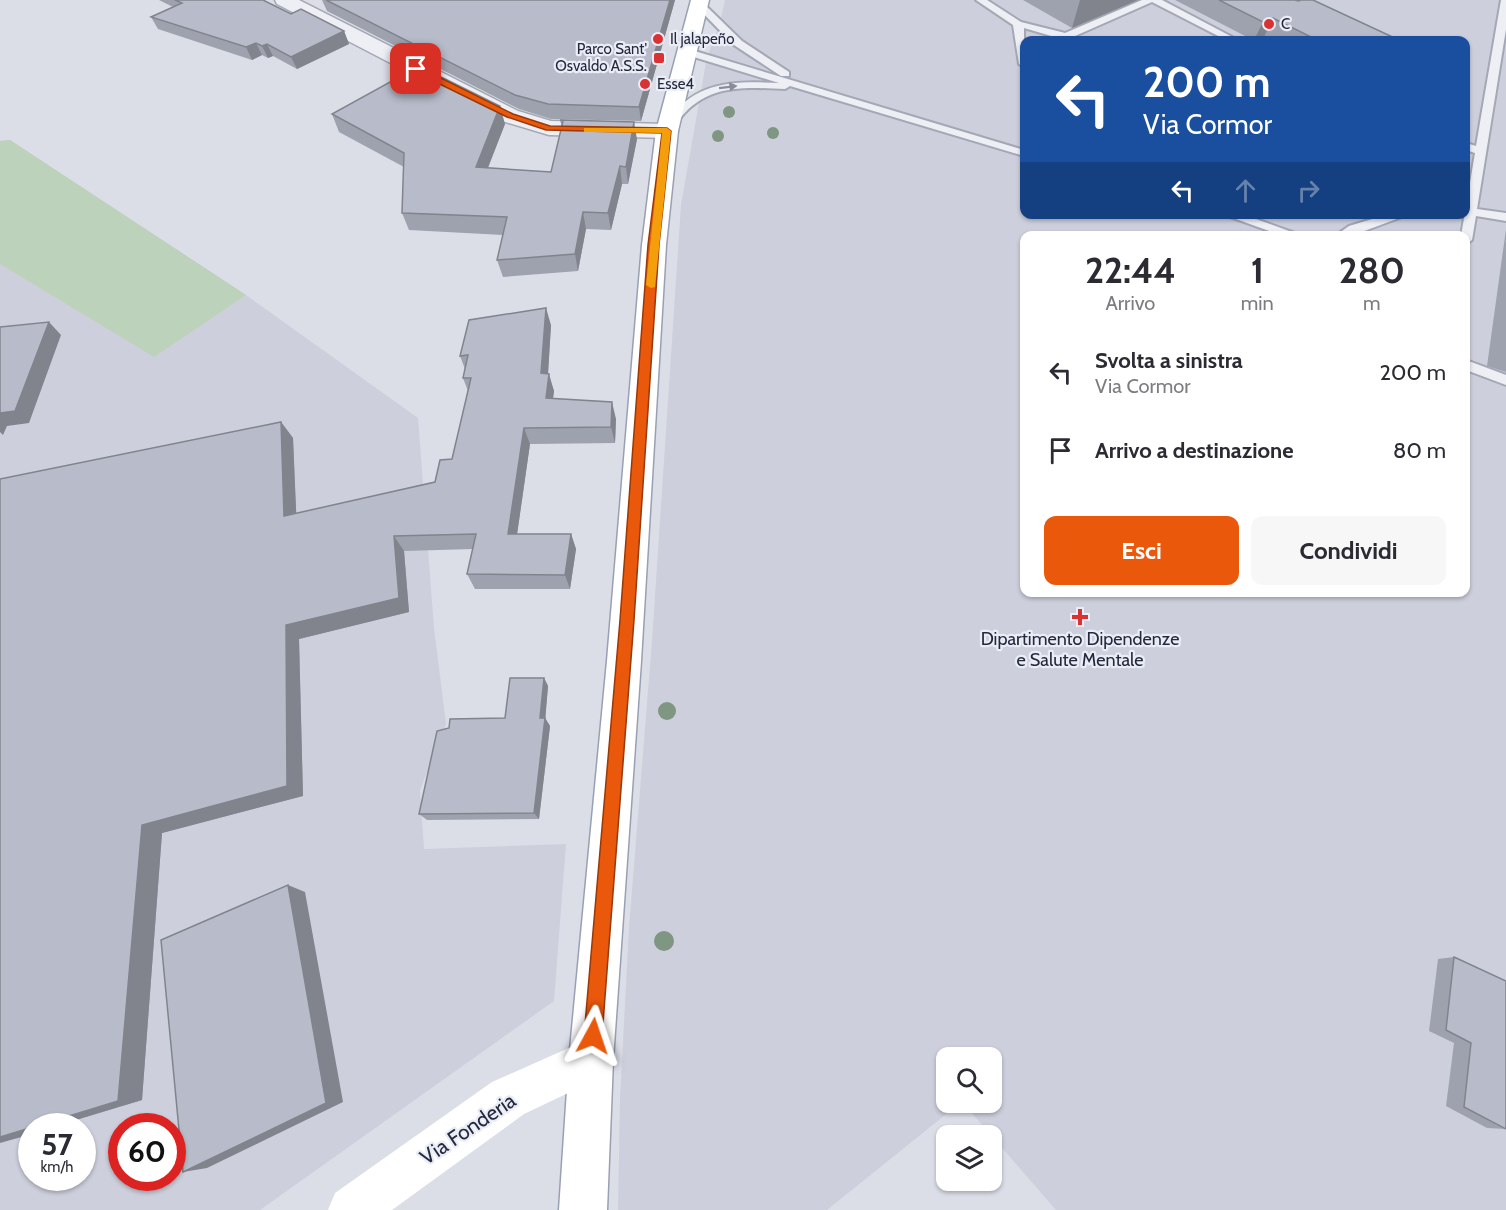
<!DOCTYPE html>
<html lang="it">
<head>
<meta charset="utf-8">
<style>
	:root { --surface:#fff; --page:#f7f7f7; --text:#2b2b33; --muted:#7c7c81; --accent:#ea580c }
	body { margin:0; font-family:Cabin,sans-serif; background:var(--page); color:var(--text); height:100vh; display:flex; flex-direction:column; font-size:22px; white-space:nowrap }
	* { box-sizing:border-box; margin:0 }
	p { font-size:20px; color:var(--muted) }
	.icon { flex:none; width:33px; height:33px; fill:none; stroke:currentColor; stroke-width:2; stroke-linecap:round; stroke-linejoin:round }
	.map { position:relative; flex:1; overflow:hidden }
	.sheet { position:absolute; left:1020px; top:231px; width:450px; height:366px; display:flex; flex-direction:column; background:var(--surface); border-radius:12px; box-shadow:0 2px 4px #0004 }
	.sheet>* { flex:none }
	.hud { position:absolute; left:1020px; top:36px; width:450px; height:183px; border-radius:12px; box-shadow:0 2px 4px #0004; background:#1a4fa0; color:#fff; overflow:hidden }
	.tools { position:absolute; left:936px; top:1047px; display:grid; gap:12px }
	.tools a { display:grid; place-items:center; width:66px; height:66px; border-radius:12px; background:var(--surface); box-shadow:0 2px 4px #0004; font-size:30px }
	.speed { position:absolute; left:18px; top:1113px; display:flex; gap:12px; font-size:30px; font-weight:700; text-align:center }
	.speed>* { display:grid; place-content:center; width:78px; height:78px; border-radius:50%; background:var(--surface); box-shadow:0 2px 4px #0004; line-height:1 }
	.speed small { font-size:15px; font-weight:400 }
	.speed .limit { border:9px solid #d22; background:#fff; color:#111 }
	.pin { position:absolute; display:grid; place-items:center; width:51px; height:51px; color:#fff; margin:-26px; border-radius:12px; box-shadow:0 3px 9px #0006 }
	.me { position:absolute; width:66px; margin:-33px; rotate:5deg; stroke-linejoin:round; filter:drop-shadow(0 0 4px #0008) }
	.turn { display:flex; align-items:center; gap:21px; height:126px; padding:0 24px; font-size:27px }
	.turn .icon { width:78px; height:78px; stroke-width:2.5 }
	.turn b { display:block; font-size:42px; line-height:51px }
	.lanes { display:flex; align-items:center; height:57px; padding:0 24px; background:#0003; justify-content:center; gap:30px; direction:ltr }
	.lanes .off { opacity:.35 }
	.eta { display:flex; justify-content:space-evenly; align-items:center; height:102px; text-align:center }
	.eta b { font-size:36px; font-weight:700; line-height:42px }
	.primary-button { display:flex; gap:12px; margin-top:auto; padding:12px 24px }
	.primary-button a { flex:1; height:69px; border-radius:12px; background:var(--accent); color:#fff; font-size:24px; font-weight:700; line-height:69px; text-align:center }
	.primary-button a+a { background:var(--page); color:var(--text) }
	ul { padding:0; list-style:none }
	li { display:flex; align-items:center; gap:18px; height:78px; padding:0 24px }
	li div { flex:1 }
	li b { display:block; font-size:22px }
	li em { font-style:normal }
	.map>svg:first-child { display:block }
</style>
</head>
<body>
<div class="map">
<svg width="1506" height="1210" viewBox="0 0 1506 1210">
	<rect width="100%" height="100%" fill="#dbdee7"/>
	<!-- built -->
	<path fill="#cdd0dc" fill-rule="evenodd" d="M 725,0 L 1506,0 L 1506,1210 L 1056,1210 L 963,1103 L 992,1102 L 992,1058 L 946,1058 L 946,1102 L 960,1103 L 827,1210 L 618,1210 L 620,1099 L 629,928 L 652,641 L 681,205 L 707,57 L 719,26 ZM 1024,40 L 1466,40 L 1466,214 L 1024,214 ZM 1024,236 L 1466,236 L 1466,592 L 1024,592 Z
		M 10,140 L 246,295 L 418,418 L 434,628 L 446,724 L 420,790 L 424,849 L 566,844 L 554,1001 L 260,1210 L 0,1210 L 0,141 ZM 32,1126 L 82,1126 L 82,1178 L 32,1178 ZM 122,1126 L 172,1126 L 172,1178 L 122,1178 Z"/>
	<!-- green -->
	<path fill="#bdd2bb" d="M 10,140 L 246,295 L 154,357 L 0,264 L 0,141 Z"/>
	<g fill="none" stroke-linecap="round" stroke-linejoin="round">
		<!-- lane casing -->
		<g stroke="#a4a8b4" stroke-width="4">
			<path id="lane" d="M 976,0 L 987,0 L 1021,22 L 1065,33 L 1142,0 L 1162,0 L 1238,40 L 1226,40 L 1152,2 L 1075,36 L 1083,40 L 1065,40 L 1024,28 L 1024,67 L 1019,64 L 1013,25 Z
				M 1501,0 L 1506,0 L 1506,29 L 1477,209 L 1506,213 L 1506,221 L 1476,216 L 1472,240 L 1466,244 L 1466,236 L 1461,236 L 1475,153 L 1466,150 L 1466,143 L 1476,146 Z
				M 696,2 L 702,2 L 742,41 L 789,72 L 789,76 L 781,76 L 734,45 L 696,6 Z
				M 688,49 L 1024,150 L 1024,156 L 790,86 L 785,89 C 741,87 703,84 676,124 L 668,124 L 667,122 C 695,81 733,81 779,83 L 684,54 L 683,52 Z
				M 1222,214 L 1242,214 L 1303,236 L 1283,236 Z
				M 1389,214 L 1410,214 L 1351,236 L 1335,236 L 1349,226 Z
				M 1466,360 L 1506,375 L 1506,385 L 1466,370 Z"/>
		</g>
		<!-- street casing -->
		<g stroke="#a4a8b4" stroke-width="3">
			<path id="street" d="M 275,0 L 299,0 L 518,111 L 551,121 L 667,124 L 675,126 L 678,131 L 675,136 L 667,138 L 549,135 L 502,121 L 277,4 Z"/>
		</g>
		<!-- primary casing -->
		<g stroke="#99a0b4" stroke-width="3">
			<path id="primary" d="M 691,0 L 709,0 L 678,131 L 666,245 L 641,661 L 613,1060 L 607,1210 L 559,1210 L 569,1060 L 607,661 L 642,245 L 656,131 Z"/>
		</g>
		<!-- lane -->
		<use href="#lane" fill="#eeeff5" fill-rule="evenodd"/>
		<!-- street -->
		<use href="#street" fill="#eeeff5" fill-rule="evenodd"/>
		<!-- secondary -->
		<path fill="#fff" fill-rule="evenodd" d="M 591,1038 L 606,1045 L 613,1060 L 606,1075 L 524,1114 L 392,1210 L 328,1210 L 335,1193 L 492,1082 Z"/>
		<!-- primary -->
		<use href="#primary" fill="#fff" fill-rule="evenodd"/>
	</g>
	<!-- trees -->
	<g fill="#7e9682">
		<circle cx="729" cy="112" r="6"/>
		<circle cx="773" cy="133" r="6"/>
		<circle cx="718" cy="136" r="6"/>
		<circle cx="667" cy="711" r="9"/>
		<circle cx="664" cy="941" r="10"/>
	</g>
	<!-- wall -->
	<path fill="#9ea2ae" d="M 159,0 L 263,0 L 291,14 L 344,31 L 349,44 L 297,69 L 273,56 L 268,58 L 262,55 L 252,60 L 158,29 L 151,17 L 173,7 Z
		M 322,0 L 675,0 L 641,121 L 551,119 L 519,109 L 327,11 Z
		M 1023,0 L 1138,0 L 1072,28 Z
		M 1175,0 L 1295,0 L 1399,40 L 1271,40 L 1264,37 L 1253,40 Z
		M 332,114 L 505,124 L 488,168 L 551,172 L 562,128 L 560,120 L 637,139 L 628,184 L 622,184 L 611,230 L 586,229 L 578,271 L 503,277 L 497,260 L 503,235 L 409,230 L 402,213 L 404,167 L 339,132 Z
		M 1506,229 L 1506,372 L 1487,366 Z
		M 551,325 L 548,374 L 554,391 L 553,398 L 616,419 L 615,443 L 530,444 L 517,534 L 571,534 L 576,549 L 570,589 L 475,589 L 467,574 L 473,549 L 404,551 L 409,612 L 299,639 L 303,796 L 162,833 L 142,1100 L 56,1126 L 32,1126 L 281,422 L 293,438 L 296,514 L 435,482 L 452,459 L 468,391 L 463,378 L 465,369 L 460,356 Z
		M 544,678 L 548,686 L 545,718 L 550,726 L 539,819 L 427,820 L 419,814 L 505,718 Z
		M 1454,957 L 1506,1129 L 1487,1128 L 1446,1106 L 1454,1043 L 1429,1031 L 1438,959 Z"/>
	<!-- shaded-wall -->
	<path fill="#81848d" d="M 670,0 L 675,0 L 641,121 L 639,107 Z
		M 1080,0 L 1138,0 L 1072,28 Z
		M 1273,18 L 1264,37 L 1254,40 L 1263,22 Z
		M 344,31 L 349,44 L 297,69 L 291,57 Z
		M 256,43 L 262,55 L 252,60 L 246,47 Z
		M 267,44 L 273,56 L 268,58 L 262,46 Z
		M 500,106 L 505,124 L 481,185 L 476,167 Z
		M 634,122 L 637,139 L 628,184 L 626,167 Z
		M 620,166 L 622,184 L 611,230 L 608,213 Z
		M 583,212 L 586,229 L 578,271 L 575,254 Z
		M 546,308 L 551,325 L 547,390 L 541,373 Z
		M 49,322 L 61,335 L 29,423 L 7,426 L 3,435 L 0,432 L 0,413 Z
		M 549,374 L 554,391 L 551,414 L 546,398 Z
		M 612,402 L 616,419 L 615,443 L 611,427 Z
		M 281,422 L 293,438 L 297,531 L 284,516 Z
		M 524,428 L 530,444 L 515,549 L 508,534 Z
		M 571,534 L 576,549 L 570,589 L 565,575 Z
		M 394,536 L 404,551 L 409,612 L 299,639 L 303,796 L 162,833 L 142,1100 L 56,1126 L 34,1126 L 142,825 L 286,625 Z
		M 544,678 L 548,686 L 545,723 L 545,718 L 550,726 L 539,819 L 534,813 L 540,718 Z
		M 288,885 L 305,892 L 343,1102 L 207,1168 L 183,1172 Z
		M 32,1127 L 32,1134 L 0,1143 L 0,1137 Z"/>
	<!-- building -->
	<path fill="#b8bcca" stroke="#81848d" stroke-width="1.5" d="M 175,0 L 263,0 L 291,14 L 301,9 L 344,31 L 291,57 L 267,44 L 262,46 L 256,43 L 246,47 L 151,17 L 182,3 Z
		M 326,0 L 670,0 L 639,107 L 548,104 L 515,95 Z
		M 1219,0 L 1295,0 L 1298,1 L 1301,0 L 1313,0 L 1399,40 L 1317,40 L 1273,18 L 1263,22 Z
		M 419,66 L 500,106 L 476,167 L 551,172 L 563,121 L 560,120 L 634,122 L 626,167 L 620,166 L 608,213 L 583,212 L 575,254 L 497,260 L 507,217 L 402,213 L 404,153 L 332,114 Z
		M 546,308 L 541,373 L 549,374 L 546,398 L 612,402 L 611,427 L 524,428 L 508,534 L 571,534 L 565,575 L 467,574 L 476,534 L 394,536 L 399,598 L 286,625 L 287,786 L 142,825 L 118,1101 L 0,1137 L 0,479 L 281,422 L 284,516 L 435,482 L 440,460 L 452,459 L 471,378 L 463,378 L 468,355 L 460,356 L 469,320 Z
		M 49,322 L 15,411 L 0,413 L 0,327 Z
		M 510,678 L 544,678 L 540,718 L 545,718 L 534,813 L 419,814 L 437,731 L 449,728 L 450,719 L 505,718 Z
		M 288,885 L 326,1103 L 183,1172 L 161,940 Z
		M 1454,957 L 1506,981 L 1506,1129 L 1464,1107 L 1471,1043 L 1446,1030 Z"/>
	<!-- one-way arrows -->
	<defs><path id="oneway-solid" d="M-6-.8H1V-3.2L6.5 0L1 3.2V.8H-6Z" transform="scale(1.5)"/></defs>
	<use fill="#898c9a" href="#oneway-solid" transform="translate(728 87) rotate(-7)"/>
	<!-- route -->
	<path fill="#ea580c" stroke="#983908" stroke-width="1.5" d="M 413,67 L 419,67 L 513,114 L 550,126 L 667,128 L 671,131 L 659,245 L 634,620 L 602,1036 L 599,1043 L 593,1045 L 587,1043 L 584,1036 L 620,620 L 648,245 L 662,133 L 546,130 L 507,117 L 413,71 Z"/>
	<!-- slow -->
	<path fill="#f59e0b" d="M 584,128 L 667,128 L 671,131 L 655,287 L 651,288 L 646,285 L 662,133 L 587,132 L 584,132 Z"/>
	<!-- markers -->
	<g fill="#da3233" stroke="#eaedf5" stroke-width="2">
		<circle cx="1269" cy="24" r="6"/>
		<circle cx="658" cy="39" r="6"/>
		<rect x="653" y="52" width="12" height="12" rx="3"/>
		<circle cx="645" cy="84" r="6"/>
		<path d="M1077 608h6v6h6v6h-6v6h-6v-6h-6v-6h6z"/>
	</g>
	<g text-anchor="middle" stroke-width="4.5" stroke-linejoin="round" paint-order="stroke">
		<!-- far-poi labels -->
		<g font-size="15" fill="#24293e" stroke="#eaedf5" text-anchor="start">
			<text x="1281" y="29">C</text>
			<text x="670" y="44">Il jalapeño</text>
			<text x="647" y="54" text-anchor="end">Parco Sant'<tspan x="647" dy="17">Osvaldo A.S.S.</tspan></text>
			<text x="657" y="89">Esse4</text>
		</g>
		<!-- poi labels -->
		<g font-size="18" fill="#24293e" stroke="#eaedf5">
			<text x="1080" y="645">Dipartimento Dipendenze<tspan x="1080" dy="21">e Salute Mentale</tspan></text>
		</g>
		<!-- near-street labels -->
		<g font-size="21" fill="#24293e" stroke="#eaedf5">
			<text transform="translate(468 1129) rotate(-34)" y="7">Via Fonderia</text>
		</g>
	</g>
</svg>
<div class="tools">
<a><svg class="icon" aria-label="search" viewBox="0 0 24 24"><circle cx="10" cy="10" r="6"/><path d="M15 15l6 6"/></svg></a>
<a><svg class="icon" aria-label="layers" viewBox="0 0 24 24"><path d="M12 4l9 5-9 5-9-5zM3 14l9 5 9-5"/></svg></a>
</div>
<div class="speed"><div>57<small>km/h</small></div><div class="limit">60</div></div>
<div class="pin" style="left:416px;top:69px;background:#d93025"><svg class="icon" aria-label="arrive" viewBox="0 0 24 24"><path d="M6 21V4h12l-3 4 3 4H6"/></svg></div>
<svg class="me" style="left:593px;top:1036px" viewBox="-20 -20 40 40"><path d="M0-17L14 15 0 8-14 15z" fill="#ea580c" stroke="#fff" stroke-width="4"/></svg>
<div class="hud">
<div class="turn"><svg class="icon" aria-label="left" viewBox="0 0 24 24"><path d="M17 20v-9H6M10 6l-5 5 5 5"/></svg><div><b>200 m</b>Via Cormor</div></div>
<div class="lanes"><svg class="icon" aria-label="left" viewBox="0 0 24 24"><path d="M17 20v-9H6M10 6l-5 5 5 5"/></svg><svg class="icon off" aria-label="ahead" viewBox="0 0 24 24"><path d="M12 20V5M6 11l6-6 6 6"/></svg><svg class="icon off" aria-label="right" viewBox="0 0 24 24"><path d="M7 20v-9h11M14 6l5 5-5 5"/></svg></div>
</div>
<section class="sheet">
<div class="eta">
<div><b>22:44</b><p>Arrivo</p></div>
<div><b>1</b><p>min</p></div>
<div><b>280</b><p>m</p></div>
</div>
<ul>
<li><svg class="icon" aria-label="left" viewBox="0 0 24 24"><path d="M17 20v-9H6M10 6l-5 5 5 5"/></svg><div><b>Svolta a sinistra</b><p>Via Cormor</p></div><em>200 m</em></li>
<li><svg class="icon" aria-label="arrive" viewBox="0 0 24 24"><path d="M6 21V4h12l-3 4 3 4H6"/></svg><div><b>Arrivo a destinazione</b></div><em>80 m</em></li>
</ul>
<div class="primary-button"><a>Esci</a><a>Condividi</a></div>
</section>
</div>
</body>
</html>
